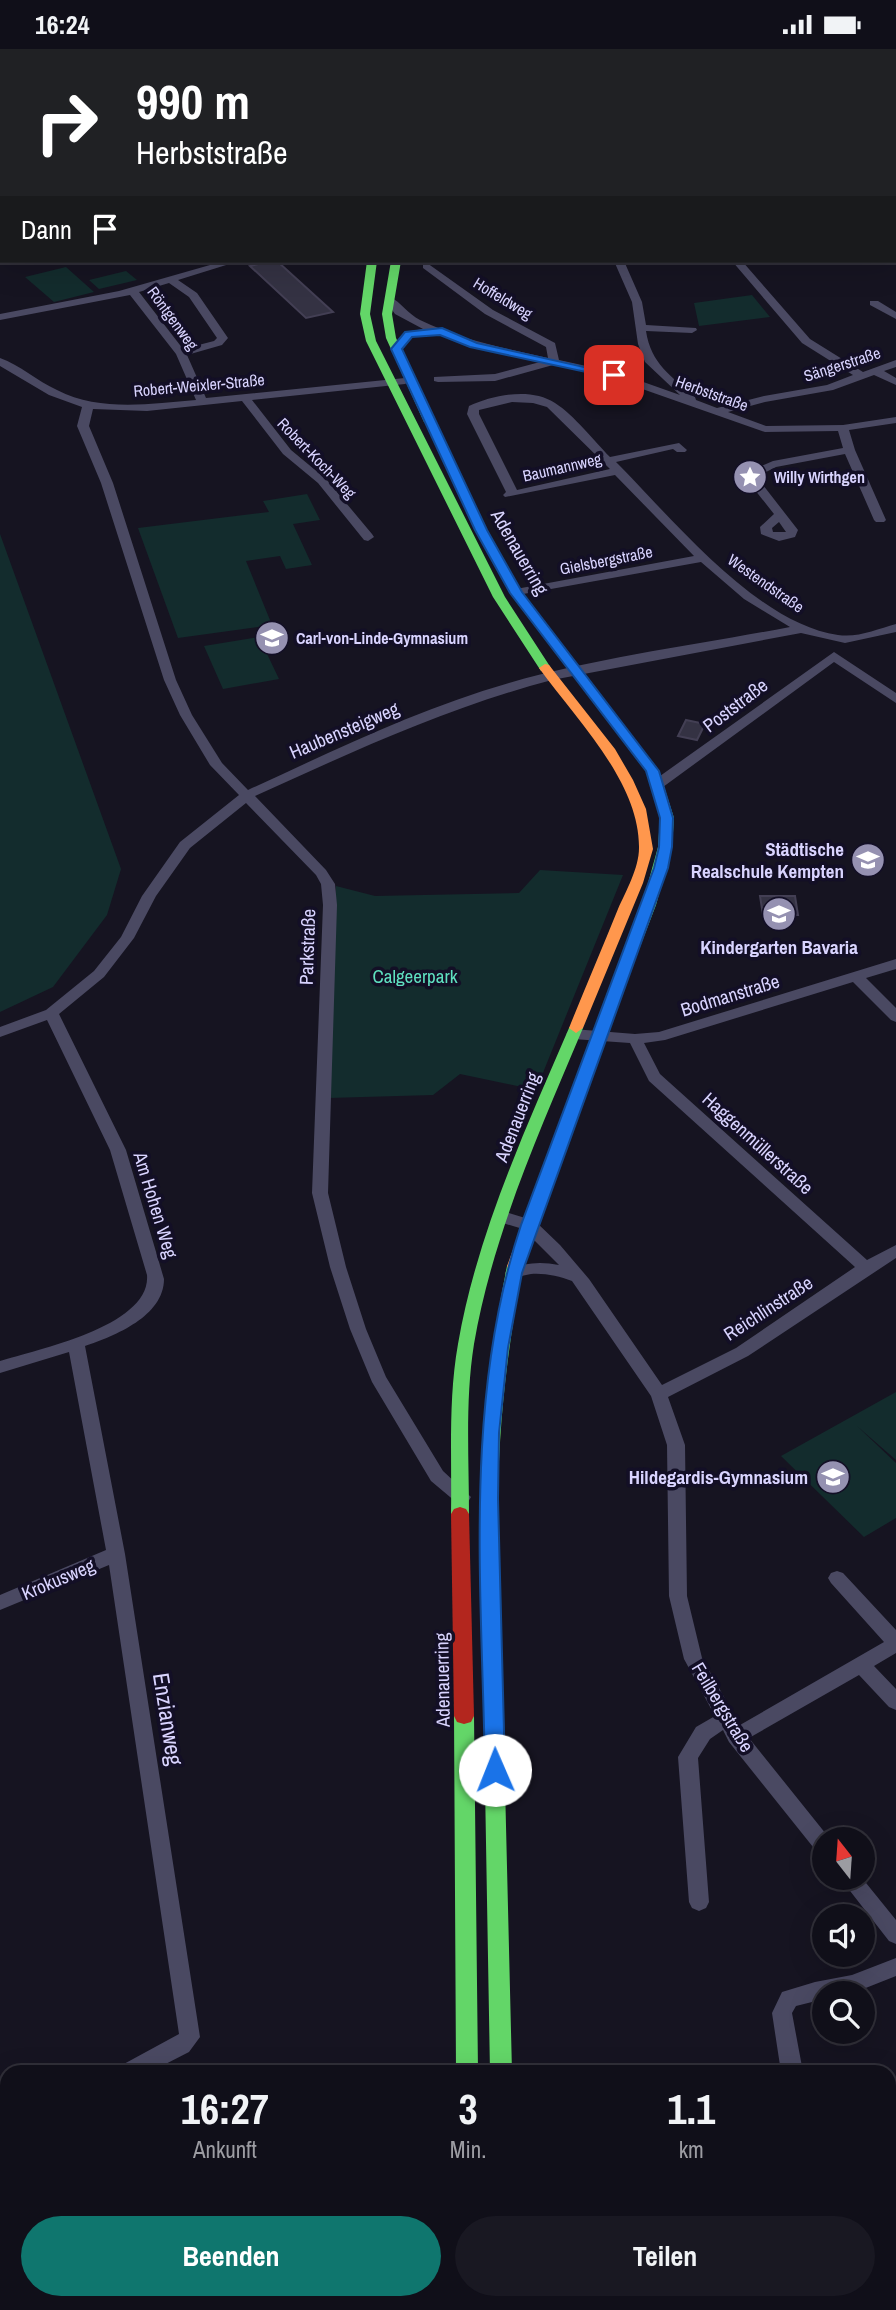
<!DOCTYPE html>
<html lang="de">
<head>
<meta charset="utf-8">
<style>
	:root { --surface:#100f19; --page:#191822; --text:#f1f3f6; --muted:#9c9ca2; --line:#302f38; --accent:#0f766e }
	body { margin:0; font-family:"Archivo Narrow",sans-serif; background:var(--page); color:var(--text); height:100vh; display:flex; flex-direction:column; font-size:26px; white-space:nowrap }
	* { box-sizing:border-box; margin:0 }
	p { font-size:23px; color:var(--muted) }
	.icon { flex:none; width:38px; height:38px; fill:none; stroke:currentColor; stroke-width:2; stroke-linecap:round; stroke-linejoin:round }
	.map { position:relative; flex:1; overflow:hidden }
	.details { position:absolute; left:0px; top:2016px; width:896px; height:245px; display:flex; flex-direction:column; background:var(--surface); border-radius:21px 21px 0 0; box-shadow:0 7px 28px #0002,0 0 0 2px var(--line) }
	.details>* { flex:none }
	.banner { position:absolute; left:0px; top:0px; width:896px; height:214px; box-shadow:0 7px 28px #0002,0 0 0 2px var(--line); background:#202124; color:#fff; overflow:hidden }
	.needle { width:46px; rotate:343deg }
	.buttons { position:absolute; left:812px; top:1778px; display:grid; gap:14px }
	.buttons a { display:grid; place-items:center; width:63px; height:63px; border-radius:50%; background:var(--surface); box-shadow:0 7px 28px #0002,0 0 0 2px var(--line); font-size:35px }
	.pin { position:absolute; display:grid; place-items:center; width:60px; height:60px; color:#fff; margin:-30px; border-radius:14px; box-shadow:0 4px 10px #0006 }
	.me { position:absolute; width:77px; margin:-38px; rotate:359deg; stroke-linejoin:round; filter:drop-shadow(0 0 5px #0008) }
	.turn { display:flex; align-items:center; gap:24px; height:147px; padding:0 21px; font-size:32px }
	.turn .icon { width:91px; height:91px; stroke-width:2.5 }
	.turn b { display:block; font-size:49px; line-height:60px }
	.then { display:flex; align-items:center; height:66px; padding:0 21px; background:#0003; gap:14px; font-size:26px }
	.eta { display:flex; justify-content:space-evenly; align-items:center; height:119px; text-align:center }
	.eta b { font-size:42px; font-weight:700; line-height:49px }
	.action { display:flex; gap:14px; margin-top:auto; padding:14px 21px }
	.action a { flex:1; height:80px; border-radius:42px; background:var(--accent); color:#fff; font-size:28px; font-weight:700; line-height:80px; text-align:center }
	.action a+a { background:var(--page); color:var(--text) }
	.status { display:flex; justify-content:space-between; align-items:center; height:49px; padding:0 35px; background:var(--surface); direction:ltr }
	.status svg { height:19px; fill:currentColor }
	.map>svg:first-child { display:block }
</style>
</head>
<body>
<div class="status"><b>16:24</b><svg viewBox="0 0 49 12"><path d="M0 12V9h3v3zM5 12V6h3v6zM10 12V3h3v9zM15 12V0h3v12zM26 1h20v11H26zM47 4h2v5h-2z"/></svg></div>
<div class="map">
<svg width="896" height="2261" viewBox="0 0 896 2261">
	<rect width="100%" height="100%" fill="#161421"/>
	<!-- green -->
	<path fill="#132c2d" d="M 66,218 L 94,243 L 54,253 L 25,228 Z
		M 126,222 L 137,231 L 99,240 L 89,231 Z
		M 752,246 L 770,268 L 699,277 L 694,254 Z
		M 307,445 L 320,471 L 293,475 L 312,516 L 286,520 L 280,507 L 246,512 L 272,576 L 178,589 L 138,479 L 269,463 L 263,452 Z
		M 0,485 L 121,820 L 107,866 L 53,938 L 0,963 Z
		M 259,588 L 279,630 L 223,640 L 204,597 Z
		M 540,821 L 623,826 L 536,1041 L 460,1025 L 433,1046 L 328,1049 L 336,837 L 375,847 L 519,844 Z
		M 896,1343 L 896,1411 L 857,1377 L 896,1414 L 896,1469 L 864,1488 L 781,1407 Z"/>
	<!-- building -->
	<path fill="#343243" stroke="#433f54" stroke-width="2" d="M 272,212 L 277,212 L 333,263 L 306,269 L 250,217 Z
		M 686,671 L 705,675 L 697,691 L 678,687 Z
		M 760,847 L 795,847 L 798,866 L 763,866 Z"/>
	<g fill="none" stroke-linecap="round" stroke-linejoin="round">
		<!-- street -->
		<path fill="#4a4962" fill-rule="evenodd" d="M 475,0 L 489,0 L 490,2 L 476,2 Z
			M 501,0 L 509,0 L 509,2 L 501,2 Z
			M 894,34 L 896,35 L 896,42 L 894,41 Z
			M 894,70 L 896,71 L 896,77 L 894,76 Z
			M 894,132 L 896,132 L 896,138 L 894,138 Z
			M 224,212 L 239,212 L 178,231 L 197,244 L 228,289 L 222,296 L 187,306 L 206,349 L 405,329 L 410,332 L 405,335 L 252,351 L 291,401 L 326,430 L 372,485 L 374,488 L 368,492 L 364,491 L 318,434 L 283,405 L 242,352 L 147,362 L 93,360 L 89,377 L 113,434 L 176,631 L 192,666 L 222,714 L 248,741 C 333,702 418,660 509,634 C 600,608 697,596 790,578 L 744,550 L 701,513 L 512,547 L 512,541 L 516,540 L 694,507 L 615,426 L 505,448 L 503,446 L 506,443 L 467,365 L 469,357 C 493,346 531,338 555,354 C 574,366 594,392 610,408 L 679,394 L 687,401 L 685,403 L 677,403 L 673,400 L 616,413 C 672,469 757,575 838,586 C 858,589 877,580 896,575 L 896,583 L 845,594 L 801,584 L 552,631 C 449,658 352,703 255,747 L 326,821 L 335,835 L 337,856 L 328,1144 L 346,1218 L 366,1280 L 386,1328 L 443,1422 L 471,1448 L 468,1453 L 462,1455 L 456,1453 L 431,1432 L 372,1333 L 350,1280 L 330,1218 L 312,1144 L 323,856 L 321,835 L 316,826 L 246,754 L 190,799 L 156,847 L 134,889 L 104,928 L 59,965 L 126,1101 L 164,1230 C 164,1267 115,1287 85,1297 L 125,1505 L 200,1988 L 189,2003 L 150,2023 L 118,2023 L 122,2016 L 179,1985 L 109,1516 L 0,1561 L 0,1546 L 106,1501 L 69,1303 L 0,1324 L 0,1312 C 38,1300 151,1277 147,1226 L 110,1101 L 47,971 L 0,988 L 0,978 L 46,961 L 94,922 L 121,888 L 142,847 L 180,793 L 239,746 L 210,716 L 180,666 L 164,631 L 101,434 L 77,377 L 82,358 L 49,346 L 0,317 L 0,309 C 20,316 37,332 57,341 C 100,363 149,355 196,351 L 176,305 L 130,246 L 0,271 L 0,265 L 119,242 ZM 169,234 L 189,248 L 217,289 L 214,292 L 183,300 L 139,243 ZM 512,353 L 533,354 L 547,358 L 610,420 L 517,441 L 479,365 L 479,361 Z
			M 614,212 L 624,212 L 642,253 L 646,276 L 696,279 L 697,281 L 692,284 L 646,282 C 651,315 671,327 695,348 L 696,351 L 717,359 L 764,347 L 827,336 L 853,326 L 802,294 L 732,212 L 742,212 L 810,290 L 863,323 L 896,311 L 896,318 L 884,322 L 896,329 L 896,336 L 874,326 L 833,341 L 765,353 L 728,363 L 766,377 L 843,376 L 896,368 L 896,374 L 849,381 L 855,401 L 886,471 L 884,473 L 876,473 L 874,471 L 845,405 L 776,418 L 762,425 L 763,436 L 798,481 L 795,488 L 779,492 L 761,485 L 760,478 L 774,465 L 751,436 L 752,421 L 773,412 L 843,399 L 838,382 L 765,383 L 611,329 L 553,316 L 495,332 L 438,333 L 434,332 L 434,328 L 495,325 L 540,313 L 470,298 L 435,284 L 412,288 L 400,302 L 391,300 L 405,283 L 423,280 L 395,265 L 385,251 L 390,248 C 401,253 408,265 420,271 C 461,291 504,299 548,309 L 546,298 L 485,265 L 423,219 L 423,215 L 427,214 L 493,261 L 555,294 L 559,311 L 618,324 L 680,346 L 645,313 L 638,295 L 632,253 ZM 779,473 L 786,483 L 773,483 L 772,479 Z
			M 870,252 L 878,252 L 896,263 L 896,270 L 870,256 Z
			M 834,603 L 896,644 L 896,654 L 834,613 L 663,738 L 653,738 L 653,732 Z
			M 896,910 L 896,920 L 866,929 L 896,959 L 896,973 L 891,971 L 853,933 L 665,991 L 644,994 L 660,1025 L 867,1211 L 896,1196 L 896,1209 L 748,1307 L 668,1348 L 685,1396 L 687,1547 L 702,1609 L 740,1676 L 884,1593 L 831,1534 L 828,1529 L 831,1524 L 837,1522 L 843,1524 L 896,1581 L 896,1604 L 874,1617 L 896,1640 L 896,1661 L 889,1658 L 859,1626 L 749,1689 L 830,1790 L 824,1790 L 824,1805 L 817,1803 L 729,1693 L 723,1681 L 710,1690 L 698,1709 L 709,1853 L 706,1859 L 699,1862 L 692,1859 L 689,1853 L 678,1708 L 696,1678 L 715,1667 L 684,1610 L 669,1547 L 667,1396 L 651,1347 L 572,1232 C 559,1227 545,1224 531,1225 C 522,1226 516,1231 507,1228 L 505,1224 L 507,1220 C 525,1214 540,1212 559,1216 L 523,1180 L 496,1172 L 494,1168 L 502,1162 L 535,1172 L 560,1196 L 589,1230 L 662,1336 L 736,1299 L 855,1218 L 649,1032 L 630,994 L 573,990 L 566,985 L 573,980 L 635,985 L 659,983 Z
			M 840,1829 L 862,1829 L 896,1871 L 896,1895 L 889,1892 Z
			M 896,1909 L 896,1927 L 853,1944 L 824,1944 L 824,1950 L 796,1957 L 792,1964 L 803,2023 L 781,2023 L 772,1964 L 782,1943 L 815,1933 L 852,1926 Z
			M 7,2074 L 7,2095 L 0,2098 L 0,2077 Z
			M 832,2254 L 854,2254 L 855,2261 L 833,2261 Z"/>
		<!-- fast -->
		<path fill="#63d668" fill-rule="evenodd" d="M 371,0 L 380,0 L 370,2 Z
			M 877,0 L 887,0 L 888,2 L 878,2 Z
			M 367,212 L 377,212 L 370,265 L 376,292 L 505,548 L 551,619 L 549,622 L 541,622 L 493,548 L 366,292 L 360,265 Z
			M 391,212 L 401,212 L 392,265 L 396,289 L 436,373 L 434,375 L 424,373 L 386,289 L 382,265 Z
			M 514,537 L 518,538 L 659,722 L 674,769 L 672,798 L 656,856 L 621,947 L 614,952 L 607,947 L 642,856 L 658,798 L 660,769 L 646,722 L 510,544 L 508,541 Z
			M 576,974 L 583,979 C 540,1081 493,1185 474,1295 C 465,1351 469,1409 469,1465 L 466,1470 L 460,1472 L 454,1470 L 451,1465 C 452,1409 448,1351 458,1295 C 477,1185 525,1081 569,979 Z
			M 515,1211 L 523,1217 C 508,1296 499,1369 498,1449 L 512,2023 L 490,2023 L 480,1449 C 482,1369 491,1296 507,1217 Z
			M 464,1659 L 471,1661 L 474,1667 L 478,2023 L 456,2023 L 454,1667 L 457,1661 Z
			M 494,2254 L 516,2254 L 516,2261 L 494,2261 Z"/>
		<!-- slow -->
		<path fill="#ff974d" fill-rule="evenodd" d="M 545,615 L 549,616 L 615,700 L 633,731 L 646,760 L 653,800 L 643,834 L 583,979 L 576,984 L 569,979 C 585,939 602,900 618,860 C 626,842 639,819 639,799 C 640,733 575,669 539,619 Z
			M 614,942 L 621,947 L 523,1217 L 521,1221 L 509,1221 L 507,1217 L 607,947 Z
			M 459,2254 L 481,2254 L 481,2261 L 459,2261 Z"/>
		<!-- jam -->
		<path fill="#b3261e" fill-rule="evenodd" d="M 460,1458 L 466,1460 L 469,1465 L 474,1667 L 471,1673 L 464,1675 L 457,1673 L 454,1667 L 451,1465 L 454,1460 Z"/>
	</g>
	<!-- route -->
	<path fill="#1a73e8" stroke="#114b97" stroke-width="2" d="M 442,279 L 477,294 L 620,326 L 614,329 L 470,298 L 440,286 L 412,288 L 402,300 L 487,481 L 522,543 L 659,722 L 673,769 L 672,798 L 668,819 L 522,1224 L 508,1299 L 499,1384 L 498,1450 L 505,1721 L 502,1727 L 495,1730 L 488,1727 L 485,1721 C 482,1540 463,1351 521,1176 L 654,819 L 659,798 L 660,769 L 646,722 L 510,544 L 475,481 L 391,300 L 405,283 Z"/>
	<!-- icons -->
	<defs>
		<g id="sight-disc" transform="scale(1.75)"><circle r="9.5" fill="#9591b1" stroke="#130f26"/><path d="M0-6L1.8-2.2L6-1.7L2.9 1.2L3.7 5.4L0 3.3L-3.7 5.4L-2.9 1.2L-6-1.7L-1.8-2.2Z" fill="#fff"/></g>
		<g id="school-disc" transform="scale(1.75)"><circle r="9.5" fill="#9591b1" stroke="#130f26"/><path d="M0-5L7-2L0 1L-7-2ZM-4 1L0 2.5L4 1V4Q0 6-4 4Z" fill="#fff"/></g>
	</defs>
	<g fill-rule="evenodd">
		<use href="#sight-disc" x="750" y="428"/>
		<use href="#school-disc" x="272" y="589"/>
		<use href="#school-disc" x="868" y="811"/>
		<use href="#school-disc" x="779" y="865"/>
		<use href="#school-disc" x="833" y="1428"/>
	</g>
	<g text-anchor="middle" stroke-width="7" stroke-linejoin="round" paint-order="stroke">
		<!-- far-street labels -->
		<g font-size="16" fill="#d9d4ff" stroke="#130f26">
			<text transform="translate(503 249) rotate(31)" y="6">Hoffeldweg</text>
			<text transform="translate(173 269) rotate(54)" y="6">Röntgenweg</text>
			<text transform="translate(842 315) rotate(-18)" y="6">Sängerstraße</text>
			<text transform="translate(199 336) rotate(-5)" y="6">Robert-Weixler-Straße</text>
			<text transform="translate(712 344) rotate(20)" y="6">Herbststraße</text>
			<text transform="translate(317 409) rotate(46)" y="6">Robert-Koch-Weg</text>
			<text transform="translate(562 418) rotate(-13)" y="6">Baumannweg</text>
			<text transform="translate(606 511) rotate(-11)" y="6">Gielsbergstraße</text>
			<text transform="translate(766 534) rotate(35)" y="6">Westendstraße</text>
		</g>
		<!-- far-poi labels -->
		<g font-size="16" font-weight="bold" fill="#d9d4ff" stroke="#130f26" text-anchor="start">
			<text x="774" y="434">Willy Wirthgen</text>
			<text x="296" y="595">Carl-von-Linde-Gymnasium</text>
		</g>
		<!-- street labels -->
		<g font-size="19" fill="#d9d4ff" stroke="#130f26">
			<text transform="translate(520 503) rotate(60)" y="7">Adenauerring</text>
			<text transform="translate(735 656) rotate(-37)" y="7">Poststraße</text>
			<text transform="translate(344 681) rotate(-23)" y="7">Haubensteigweg</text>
			<text transform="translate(307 898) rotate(-88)" y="7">Parkstraße</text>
			<text transform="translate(730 946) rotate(-17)" y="7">Bodmanstraße</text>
			<text transform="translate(517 1068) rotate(-69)" y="7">Adenauerring</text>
			<text transform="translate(758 1094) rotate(42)" y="7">Haggenmüllerstraße</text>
			<text transform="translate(156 1156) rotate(73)" y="7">Am Hohen Weg</text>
			<text transform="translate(768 1259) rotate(-33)" y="7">Reichlinstraße</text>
			<text transform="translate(58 1530) rotate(-23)" y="7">Krokusweg</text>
			<text transform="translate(442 1631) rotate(-91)" y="7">Adenauerring</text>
			<text transform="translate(723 1658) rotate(59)" y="7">Feilbergstraße</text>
		</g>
		<!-- poi labels -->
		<g font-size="19" font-weight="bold" fill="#d9d4ff" stroke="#130f26" text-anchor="end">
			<text x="844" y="807">Städtische<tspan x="844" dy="22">Realschule Kempten</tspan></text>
			<text x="779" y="905" text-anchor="middle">Kindergarten Bavaria</text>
			<text x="808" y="1435">Hildegardis-Gymnasium</text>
		</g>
		<!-- park labels -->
		<g font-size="19" fill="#5fe0c0" stroke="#130f26">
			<text x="415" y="934">Calgeerpark</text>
		</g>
		<!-- near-street labels -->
		<g font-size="23" fill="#d9d4ff" stroke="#130f26">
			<text transform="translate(168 1670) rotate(81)" y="8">Enzianweg</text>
		</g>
	</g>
</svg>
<div class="buttons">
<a><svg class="needle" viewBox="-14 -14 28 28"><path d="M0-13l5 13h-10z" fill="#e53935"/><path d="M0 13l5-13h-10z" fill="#9c9ca2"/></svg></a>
<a><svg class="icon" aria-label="sound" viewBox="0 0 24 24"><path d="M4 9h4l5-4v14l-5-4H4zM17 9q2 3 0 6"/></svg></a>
<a><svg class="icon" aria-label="search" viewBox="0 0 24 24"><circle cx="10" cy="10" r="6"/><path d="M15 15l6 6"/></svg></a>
</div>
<div class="pin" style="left:614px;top:326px;background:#d93025"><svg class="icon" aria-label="arrive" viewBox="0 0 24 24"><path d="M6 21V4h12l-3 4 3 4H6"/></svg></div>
<svg class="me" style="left:495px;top:1721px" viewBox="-20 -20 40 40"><circle r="19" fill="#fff"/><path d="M0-13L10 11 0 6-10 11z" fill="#1a73e8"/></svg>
<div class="banner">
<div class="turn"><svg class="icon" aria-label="right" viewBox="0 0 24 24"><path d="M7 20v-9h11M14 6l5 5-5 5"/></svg><div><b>990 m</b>Herbststraße</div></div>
<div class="then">Dann<svg class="icon" aria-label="arrive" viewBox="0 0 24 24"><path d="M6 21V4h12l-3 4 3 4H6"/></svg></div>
</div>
<section class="details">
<div class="eta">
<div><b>16:27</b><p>Ankunft</p></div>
<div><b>3</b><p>Min.</p></div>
<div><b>1.1</b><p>km</p></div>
</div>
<div class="action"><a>Beenden</a><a>Teilen</a></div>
</section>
</div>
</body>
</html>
